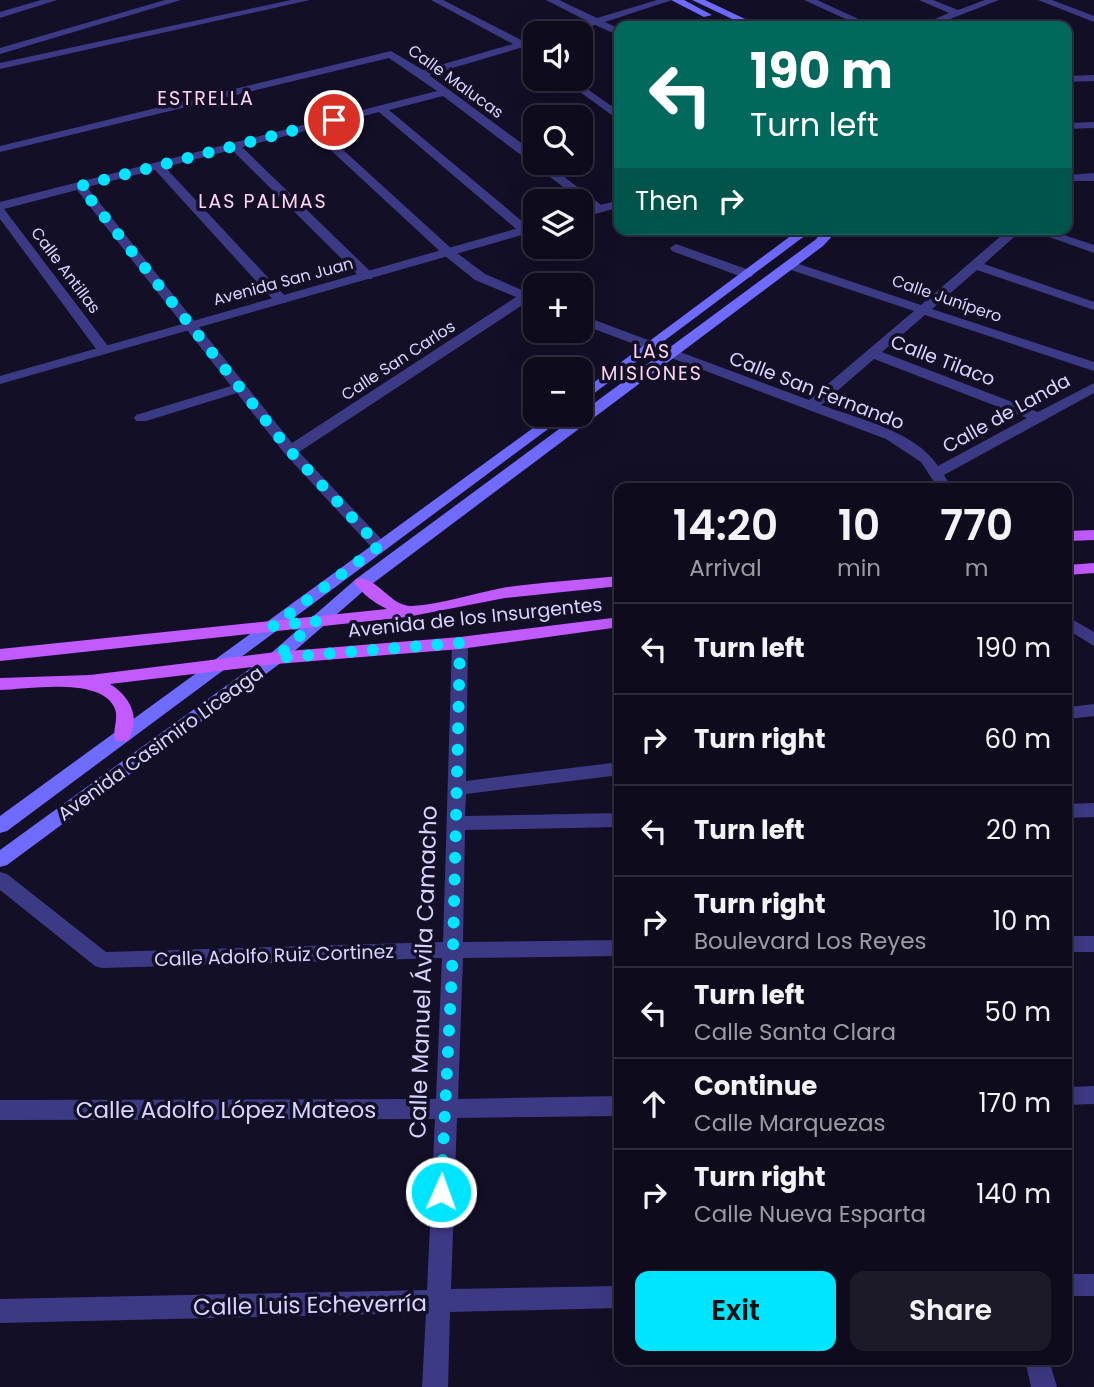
<!DOCTYPE html>
<html lang="en">
<head>
<meta charset="utf-8">
<style>
	:root { --surface:#0e0b1c; --page:#1c1929; --text:#f1f3f6; --muted:#9b9ba3; --line:#2e2b3b; --accent:#00e5ff }
	body { margin:0; font-family:Poppins,sans-serif; background:var(--page); color:var(--text); height:100vh; display:flex; flex-direction:column; font-size:26px; white-space:nowrap }
	* { box-sizing:border-box; margin:0 }
	p { font-size:23px; color:var(--muted) }
	.icon { flex:none; width:38px; height:38px; fill:none; stroke:currentColor; stroke-width:2; stroke-linecap:round; stroke-linejoin:round }
	.map { position:relative; flex:1; overflow:hidden }
	.details { position:absolute; left:614px; top:483px; width:458px; height:882px; display:flex; flex-direction:column; background:var(--surface); border-radius:14px; box-shadow:0 7px 28px #0002,0 0 0 2px var(--line) }
	.details>* { flex:none }
	.top-card { position:absolute; left:614px; top:21px; width:458px; height:214px; border-radius:14px; box-shadow:0 7px 28px #0002,0 0 0 2px var(--line); background:#00695c; color:#fff; overflow:hidden }
	.buttons { position:absolute; left:523px; top:21px; display:grid; gap:14px }
	.buttons a { display:grid; place-items:center; width:70px; height:70px; border-radius:14px; background:var(--surface); box-shadow:0 7px 28px #0002,0 0 0 2px var(--line); font-size:35px }
	.pin { position:absolute; display:grid; place-items:center; width:60px; height:60px; color:#fff; margin:-30px; border:4px solid #fff; border-radius:50%; box-shadow:0 2px 7px #0007 }
	.me { position:absolute; width:77px; margin:-38px; rotate:2deg; stroke-linejoin:round; filter:drop-shadow(0 0 5px #0008) }
	.turn { display:flex; align-items:center; gap:24px; height:147px; padding:0 21px; font-size:32px }
	.turn .icon { width:91px; height:91px; stroke-width:2.5 }
	.turn b { display:block; font-size:49px; line-height:60px }
	.then { display:flex; align-items:center; height:66px; padding:0 21px; background:#0003; gap:14px; font-size:26px }
	.eta { display:flex; justify-content:space-evenly; align-items:center; height:119px; text-align:center }
	.eta b { font-size:42px; font-weight:600; line-height:49px }
	.cta { display:flex; gap:14px; margin-top:auto; padding:14px 21px }
	.cta a { flex:1; height:80px; border-radius:14px; background:var(--accent); color:#111; font-size:28px; font-weight:600; line-height:80px; text-align:center }
	.cta a+a { background:var(--page); color:var(--text) }
	ul { padding:0; list-style:none }
	li { display:flex; align-items:center; gap:21px; height:91px; padding:0 21px; border-top:2px solid var(--line) }
	li div { flex:1 }
	li b { display:block; font-size:26px }
	li em { font-style:normal }
	.map>svg:first-child { display:block }
</style>
</head>
<body>
<div class="map">
<svg width="1094" height="1387" viewBox="0 0 1094 1387">
	<rect width="100%" height="100%" fill="#130f26"/>
	<g fill="none" stroke-linecap="round" stroke-linejoin="round">
		<!-- minor -->
		<path fill="#3d3a85" fill-rule="evenodd" d="M 41,0 L 57,0 L 0,18 L 0,12 Z
			M 165,0 L 181,0 L 0,54 L 0,48 Z
			M 291,0 L 310,0 L 0,69 L 0,63 Z
			M 431,0 L 443,0 L 523,41 L 536,37 L 536,43 L 530,45 L 536,50 L 536,58 L 520,48 L 429,75 L 536,154 L 536,163 L 546,163 L 605,208 L 595,211 L 443,96 L 389,110 L 529,227 L 529,233 L 521,233 L 379,112 L 319,128 L 453,250 L 485,274 L 536,296 L 536,305 L 527,302 L 299,452 L 385,543 L 387,546 L 379,551 L 373,549 L 285,454 L 237,393 L 146,421 L 136,421 L 134,418 L 136,415 L 231,386 L 77,190 L 4,209 L 111,350 L 104,354 L 99,353 L 0,219 L 0,202 L 437,91 L 389,58 L 0,152 L 0,146 L 391,51 L 423,70 L 513,44 ZM 309,130 L 445,256 L 475,280 L 516,297 L 292,443 L 87,187 L 155,170 L 276,303 L 286,303 L 286,297 L 165,167 L 232,150 L 362,279 L 372,279 L 372,273 L 242,147 Z
			M 546,0 L 559,0 L 597,18 L 657,0 L 672,0 L 605,22 L 620,29 L 620,36 L 595,25 L 567,33 L 552,33 L 587,21 Z
			M 804,0 L 817,0 L 874,26 L 861,26 Z
			M 919,0 L 933,0 L 958,10 L 985,0 L 999,0 L 932,26 L 918,26 L 949,13 Z
			M 1038,0 L 1052,0 L 1094,16 L 1094,22 Z
			M 1094,75 L 1094,81 L 1068,82 L 1068,76 Z
			M 562,79 L 573,79 L 620,112 L 620,121 Z
			M 1094,122 L 1094,128 L 1068,129 L 1068,123 Z
			M 1009,229 L 1023,229 L 984,264 L 1094,302 L 1094,310 L 977,270 L 932,309 L 1094,362 L 1094,371 L 925,315 L 882,352 L 1038,412 L 1094,383 L 1094,393 L 944,475 L 952,488 L 938,488 L 921,462 L 886,439 L 581,324 L 581,315 L 809,400 L 914,311 L 785,268 L 785,262 L 793,262 L 921,305 ZM 874,359 L 1027,418 L 938,466 C 915,431 859,419 821,405 Z
			M 1027,229 L 1046,229 L 1094,245 L 1094,253 Z
			M 676,244 L 752,271 L 753,274 L 752,277 L 742,277 L 672,251 L 670,248 Z
			M 1068,617 L 1094,632 L 1094,646 L 1068,630 Z
			M 460,637 L 468,643 L 466,781 L 620,762 L 620,775 L 466,794 L 465,816 L 620,813 L 620,827 L 465,830 L 463,942 L 620,940 L 620,956 L 463,958 L 458,1099 L 620,1096 L 620,1116 L 457,1118 L 451,1289 L 620,1286 L 620,1308 L 450,1312 L 448,1387 L 422,1387 L 426,1313 L 0,1323 L 0,1299 L 427,1290 L 435,1119 L 0,1120 L 0,1100 L 436,1099 L 442,958 L 102,968 L 95,966 L 0,890 L 0,872 L 7,874 L 106,952 L 443,942 L 452,643 Z
			M 1094,704 L 1094,716 L 1068,719 L 1068,707 Z
			M 1094,803 L 1094,817 L 1068,818 L 1068,804 Z
			M 1068,936 L 1094,936 L 1094,952 L 1068,952 Z
			M 1094,1086 L 1094,1104 L 1068,1105 L 1068,1087 Z
			M 1068,1274 L 1094,1274 L 1094,1296 L 1068,1296 Z
			M 1025,1360 L 1049,1360 L 1057,1387 L 1031,1387 Z"/>
		<!-- tertiary -->
		<path fill="#3d3a85" fill-rule="evenodd" d="M 1094,173 L 1094,181 L 1068,181 L 1068,175 Z
			M 620,200 L 620,207 L 581,218 L 581,210 Z
			M 536,223 L 536,231 L 0,384 L 0,376 Z"/>
		<!-- secondary -->
		<path fill="#6f6bff" fill-rule="evenodd" d="M 671,0 L 684,0 L 712,15 L 704,17 Z
			M 692,0 L 705,0 L 760,26 L 747,26 Z
			M 800,229 L 814,229 L 581,403 L 581,392 Z
			M 826,229 L 839,229 L 823,246 L 368,587 L 282,662 L 7,865 L 0,867 L 0,850 L 270,654 L 356,579 L 815,240 Z
			M 551,415 L 567,415 L 7,831 L 0,833 L 0,816 Z"/>
		<!-- primary -->
		<path fill="#c25bff" fill-rule="evenodd" d="M 1094,530 L 1094,540 L 1068,541 L 1068,531 Z
			M 1094,563 L 1094,573 L 1068,575 L 1068,565 Z
			M 620,576 L 620,586 L 505,598 L 407,617 L 0,661 L 0,649 L 387,609 C 374,603 363,594 354,583 L 356,579 C 376,574 390,607 412,606 C 442,604 472,594 502,588 C 540,582 581,580 620,576 Z
			M 620,617 L 620,627 L 460,649 L 276,664 L 110,684 C 131,697 141,718 128,741 L 116,741 C 111,732 119,720 115,709 C 103,676 28,689 0,690 L 0,678 L 90,675 L 276,652 L 460,637 Z"/>
	</g>
	<g fill="none" stroke-linecap="round" stroke-linejoin="round">
		<!-- route -->
		<path stroke="#00e5ff" stroke-width="12" stroke-dasharray="0 21.6" d="M 334,120 L 80,186 L 290,451 L 379,546 L 273,626 L 316,621 L 276,658 L 460,643 L 453,950 L 441,1192"/>
	</g>
	<g text-anchor="middle" stroke-width="7" stroke-linejoin="round" paint-order="stroke">
		<!-- far-street labels -->
		<g font-size="16" fill="#d9d4ff" stroke="#130f26">
			<text transform="translate(456 81) rotate(36)" y="6">Calle Malucas</text>
			<text transform="translate(66 270) rotate(53)" y="6">Calle Antillas</text>
			<text transform="translate(283 281) rotate(-15)" y="6">Avenida San Juan</text>
			<text transform="translate(947 298) rotate(19)" y="6">Calle Junípero</text>
			<text transform="translate(398 360) rotate(-33)" y="6">Calle San Carlos</text>
		</g>
		<!-- far-quarter labels -->
		<g font-size="19" letter-spacing="2" fill="#ffd6f0" stroke="#130f26">
			<text x="206" y="105">ESTRELLA</text>
			<text x="263" y="208">LAS PALMAS</text>
			<text x="652" y="358">LAS<tspan x="652" dy="22">MISIONES</tspan></text>
		</g>
		<!-- street labels -->
		<g font-size="19" fill="#d9d4ff" stroke="#130f26">
			<text transform="translate(943 360) rotate(21)" y="7">Calle Tilaco</text>
			<text transform="translate(817 390) rotate(21)" y="7">Calle San Fernando</text>
			<text transform="translate(1006 413) rotate(-29)" y="7">Calle de Landa</text>
			<text transform="translate(475 617) rotate(-6)" y="7">Avenida de los Insurgentes</text>
			<text transform="translate(160 743) rotate(-36)" y="7">Avenida Casimiro Liceaga</text>
			<text transform="translate(274 955) rotate(-2)" y="7">Calle Adolfo Ruiz Cortinez</text>
		</g>
		<!-- near-street labels -->
		<g font-size="23" fill="#d9d4ff" stroke="#130f26">
			<text transform="translate(423 972) rotate(-88)" y="8">Calle Manuel Ávila Camacho</text>
			<text x="226" y="1118">Calle Adolfo López Mateos</text>
			<text transform="translate(310 1305) rotate(-1)" y="8">Calle Luis Echeverría</text>
		</g>
	</g>
</svg>
<div class="buttons">
<a><svg class="icon" aria-label="sound" viewBox="0 0 24 24"><path d="M4 9h4l5-4v14l-5-4H4zM17 9q2 3 0 6"/></svg></a>
<a><svg class="icon" aria-label="search" viewBox="0 0 24 24"><circle cx="10" cy="10" r="6"/><path d="M15 15l6 6"/></svg></a>
<a><svg class="icon" aria-label="layers" viewBox="0 0 24 24"><path d="M12 4l9 5-9 5-9-5zM3 14l9 5 9-5"/></svg></a>
<a>+</a>
<a>−</a>
</div>
<div class="pin" style="left:334px;top:120px;background:#d93025"><svg class="icon" aria-label="arrive" viewBox="0 0 24 24"><path d="M6 21V4h12l-3 4 3 4H6"/></svg></div>
<svg class="me" style="left:441px;top:1192px" viewBox="-20 -20 40 40"><circle r="17" fill="#00e5ff" stroke="#fff" stroke-width="3"/><path d="M0-11L8 9 0 5-8 9z" fill="#fff"/></svg>
<div class="top-card">
<div class="turn"><svg class="icon" aria-label="left" viewBox="0 0 24 24"><path d="M17 20v-9H6M10 6l-5 5 5 5"/></svg><div><b>190 m</b>Turn left</div></div>
<div class="then">Then<svg class="icon" aria-label="right" viewBox="0 0 24 24"><path d="M7 20v-9h11M14 6l5 5-5 5"/></svg></div>
</div>
<section class="details">
<div class="eta">
<div><b>14:20</b><p>Arrival</p></div>
<div><b>10</b><p>min</p></div>
<div><b>770</b><p>m</p></div>
</div>
<ul>
<li><svg class="icon" aria-label="left" viewBox="0 0 24 24"><path d="M17 20v-9H6M10 6l-5 5 5 5"/></svg><div><b>Turn left</b></div><em>190 m</em></li>
<li><svg class="icon" aria-label="right" viewBox="0 0 24 24"><path d="M7 20v-9h11M14 6l5 5-5 5"/></svg><div><b>Turn right</b></div><em>60 m</em></li>
<li><svg class="icon" aria-label="left" viewBox="0 0 24 24"><path d="M17 20v-9H6M10 6l-5 5 5 5"/></svg><div><b>Turn left</b></div><em>20 m</em></li>
<li><svg class="icon" aria-label="right" viewBox="0 0 24 24"><path d="M7 20v-9h11M14 6l5 5-5 5"/></svg><div><b>Turn right</b><p>Boulevard Los Reyes</p></div><em>10 m</em></li>
<li><svg class="icon" aria-label="left" viewBox="0 0 24 24"><path d="M17 20v-9H6M10 6l-5 5 5 5"/></svg><div><b>Turn left</b><p>Calle Santa Clara</p></div><em>50 m</em></li>
<li><svg class="icon" aria-label="ahead" viewBox="0 0 24 24"><path d="M12 20V5M6 11l6-6 6 6"/></svg><div><b>Continue</b><p>Calle Marquezas</p></div><em>170 m</em></li>
<li><svg class="icon" aria-label="right" viewBox="0 0 24 24"><path d="M7 20v-9h11M14 6l5 5-5 5"/></svg><div><b>Turn right</b><p>Calle Nueva Esparta</p></div><em>140 m</em></li>
</ul>
<div class="cta"><a>Exit</a><a>Share</a></div>
</section>
</div>
</body>
</html>
